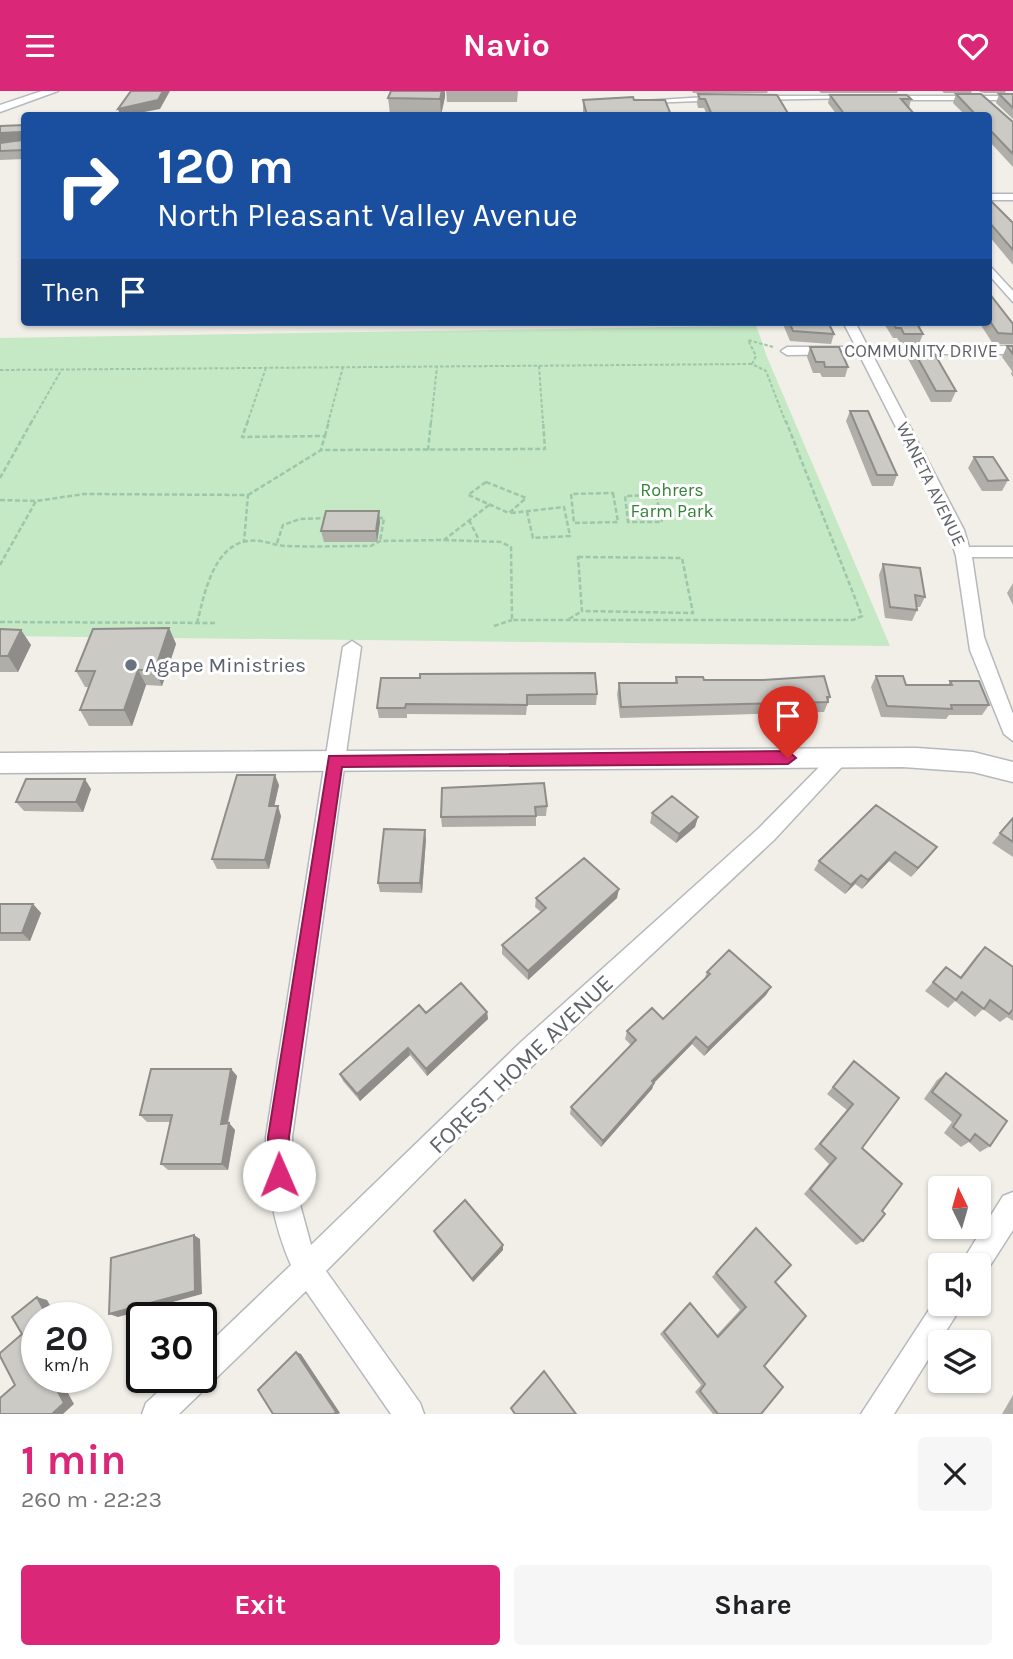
<!DOCTYPE html>
<html lang="en">
<head>
<meta charset="utf-8">
<style>
	:root { --surface:#fff; --page:#f6f6f6; --text:#202124; --muted:#757577; --accent:#db2777 }
	body { margin:0; font-family:Karla,sans-serif; background:var(--page); color:var(--text); height:100vh; display:flex; flex-direction:column; font-size:26px; white-space:nowrap }
	* { box-sizing:border-box; margin:0 }
	p { font-size:23px; color:var(--muted) }
	.icon { flex:none; width:38px; height:38px; fill:none; stroke:currentColor; stroke-width:2; stroke-linecap:round; stroke-linejoin:round }
	.map { position:relative; height:1323px; overflow:hidden }
	.panel { display:flex; flex-direction:column; background:var(--surface); flex:1 }
	.panel>* { flex:none }
	.guide { position:absolute; left:21px; top:21px; width:971px; height:214px; border-radius:7px; box-shadow:0 2px 5px #0004; background:#1a4fa0; color:#fff; overflow:hidden }
	.needle { width:46px; rotate:355deg }
	.buttons { position:absolute; left:928px; top:1085px; display:grid; gap:14px }
	.buttons a { display:grid; place-items:center; width:63px; height:63px; border-radius:7px; background:var(--surface); box-shadow:0 2px 5px #0004; font-size:35px }
	.speed { position:absolute; left:21px; top:1211px; display:flex; gap:14px; font-size:35px; font-weight:700; text-align:center }
	.speed>* { display:grid; place-content:center; width:91px; height:91px; border-radius:50%; background:var(--surface); box-shadow:0 2px 5px #0004; line-height:1 }
	.speed small { font-size:18px; font-weight:400 }
	.speed .limit { border:4px solid #111; border-radius:10px; background:#fff; color:#111 }
	.pin { position:absolute; display:grid; place-items:center; width:60px; height:60px; color:#fff; margin:-72px -30px; border-radius:50% 50% 50% 0; rotate:-45deg; box-shadow:0 0 7px #0007 }
	.pin .icon { rotate:45deg }
	.me { position:absolute; width:77px; margin:-38px; rotate:359deg; stroke-linejoin:round; filter:drop-shadow(0 0 5px #0008) }
	.turn { display:flex; align-items:center; gap:24px; height:147px; padding:0 21px; font-size:32px }
	.turn .icon { width:91px; height:91px; stroke-width:2.5 }
	.turn b { display:block; font-size:49px; line-height:60px }
	.then { display:flex; align-items:center; height:66px; padding:0 21px; background:#0003; gap:14px; font-size:26px }
	.round { display:grid; place-items:center; flex:none; width:74px; height:74px; border-radius:7px; background:var(--page) }
	.overview { display:flex; align-items:center; justify-content:space-between; height:119px; padding:0 21px }
	h1 { font-size:42px; font-weight:700; line-height:52px; color:var(--accent) }
	.button { display:flex; gap:14px; margin-top:auto; padding:14px 21px }
	.button a { flex:1; height:80px; border-radius:7px; background:var(--accent); color:#fff; font-size:28px; font-weight:700; line-height:80px; text-align:center }
	.button a+a { background:var(--page); color:var(--text) }
	header { display:flex; justify-content:space-between; align-items:center; height:91px; padding:0 21px; background:var(--accent); color:#fff; font-size:32px; font-weight:700 }
	.map>svg:first-child { display:block }
</style>
</head>
<body>
<header><svg class="icon" aria-label="menu" viewBox="0 0 24 24"><path d="M4 6h16M4 12h16M4 18h16"/></svg>Navio<svg class="icon" aria-label="heart" viewBox="0 0 24 24"><path d="M12 20l-8-8c-3-5 5-10 8-4 3-6 11-1 8 4z"/></svg></header>
<div class="map">
<svg width="1013" height="1323" viewBox="0 0 1013 1323">
	<rect width="100%" height="100%" fill="#f1efe8"/>
	<!-- green -->
	<path fill="#c5e8c5" d="M 737,231 L 755,231 L 767,266 L 890,555 L 0,545 L 0,247 L 737,235 Z"/>
	<g fill="none" stroke-linecap="round" stroke-linejoin="round">
		<!-- minor casing -->
		<g stroke="#b5b8bc" stroke-width="3">
			<path id="minor" d="M 722,5 L 725,9 L 647,12 L 643,10 Z
				M 750,5 L 855,5 L 859,7 L 753,9 Z
				M 886,5 L 1013,5 L 1013,9 L 883,9 Z
				M 989,103 L 1013,103 L 1013,109 L 989,109 Z
				M 989,174 L 1013,200 L 1013,211 L 989,184 Z
				M 843,231 L 855,231 L 868,256 L 1013,255 L 1013,263 L 872,263 L 964,439 L 969,456 L 1013,456 L 1013,466 L 972,466 L 984,546 L 1013,623 L 1013,650 L 1004,643 L 970,559 L 956,465 L 948,439 L 859,263 L 787,264 L 781,260 L 787,256 L 856,256 Z
				M 352,550 L 361,556 L 292,1046 L 292,1084 L 311,1154 L 521,951 L 759,737 L 834,661 L 848,661 L 851,666 L 774,749 L 497,1008 L 326,1180 L 420,1312 L 424,1323 L 391,1323 L 306,1200 L 179,1323 L 142,1323 L 146,1312 L 174,1286 L 201,1286 L 201,1260 L 291,1174 C 273,1133 266,1091 266,1046 L 343,556 Z
				M 1013,1101 L 1013,1139 L 984,1184 L 978,1186 L 978,1174 L 960,1174 L 1003,1105 Z
				M 940,1202 L 940,1213 L 963,1213 L 894,1323 L 861,1323 Z"/>
		</g>
		<!-- tertiary casing -->
		<g stroke="#b5b8bc" stroke-width="3">
			<path id="tertiary" d="M 917,657 L 973,661 L 1013,671 L 1013,691 L 973,681 L 903,676 L 0,682 L 0,662 Z"/>
		</g>
		<!-- secondary casing -->
		<g stroke="#b6babf" stroke-width="3">
			<path id="secondary" d="M 42,0 L 58,0 L 0,21 L 0,14 Z"/>
		</g>
		<!-- path-far1 -->
		<path stroke="#9cc7a9" stroke-width="2" stroke-dasharray="3.5 2" stroke-linecap="butt" d="M 773,256 L 748,249 L 756,265 L 752,273 L 766,280 L 786,332
			M 539,275 L 543,332
			M 0,279 L 752,273
			M 31,332 L 62,278
			M 247,332 L 266,277
			M 328,332 L 343,276
			M 431,332 L 437,275"/>
		<!-- path -->
		<path stroke="#9cc7a9" stroke-width="2.5" stroke-dasharray="5 2.5" stroke-linecap="butt" d="M 248,330 L 242,346 L 325,345 L 321,358
			M 325,345 L 329,330
			M 428,359 L 431,330
			M 0,387 L 32,330
			M 486,391 L 526,407 L 509,422 L 468,404 Z
			M 613,402 L 618,431 L 574,432 L 571,403 Z
			M 248,404 L 321,359 L 545,358 L 543,330
			M 656,404 L 662,431 L 628,431 L 625,405 Z
			M 0,409 L 36,410 L 84,403 L 248,404 L 244,451
			M 511,422 L 564,416 L 570,445 L 533,447 L 527,421
			M 378,427 L 384,427 L 380,450
			M 469,429 L 479,449
			M 444,449 L 501,451 L 511,456 L 512,529 L 853,529 L 862,525 L 786,330
			M 277,452 L 283,434 L 300,428 L 329,427
			M 578,466 L 682,467 L 693,522 L 582,520 Z
			M 0,474 L 36,410
			M 569,528 L 582,520
			M 0,531 L 215,532
			M 197,532 C 204,505 213,454 248,450 C 262,448 273,454 285,455 C 313,456 342,455 371,455 L 380,450 L 444,449 L 489,414
			M 494,535 L 512,529"/>
		<!-- minor -->
		<use href="#minor" fill="#fff" fill-rule="evenodd"/>
		<!-- tertiary -->
		<use href="#tertiary" fill="#fff" fill-rule="evenodd"/>
		<!-- secondary -->
		<use href="#secondary" fill="#fff" fill-rule="evenodd"/>
	</g>
	<!-- wall -->
	<path fill="#afaea9" d="M 446,0 L 518,0 L 517,11 L 447,11 Z
		M 692,0 L 768,0 L 767,2 L 693,2 Z
		M 819,0 L 898,0 L 897,2 L 821,2 Z
		M 942,0 L 972,0 L 971,2 L 944,2 Z
		M 978,0 L 1006,0 L 1005,2 L 984,2 Z
		M 698,3 L 789,24 L 707,24 L 704,17 L 698,17 L 697,12 Z
		M 956,3 L 1013,31 L 1013,76 L 989,50 L 989,24 L 965,24 L 953,12 Z
		M 999,3 L 1013,3 L 1013,28 L 996,12 Z
		M 830,4 L 911,8 L 909,17 L 915,24 L 837,24 L 828,12 Z
		M 445,6 L 441,24 L 390,23 L 388,7 Z
		M 583,9 L 634,9 L 671,24 L 583,24 Z
		M 24,34 L 24,68 L 0,69 L 0,52 L 19,50 L 0,51 Z
		M 989,108 L 1013,132 L 1013,174 L 989,145 Z
		M 989,202 L 1013,233 L 1013,253 L 993,253 L 979,231 L 989,231 Z
		M 782,231 L 828,231 L 834,243 L 831,253 L 790,250 Z
		M 883,231 L 920,231 L 921,233 L 920,237 L 923,243 L 919,253 L 901,253 L 897,247 L 893,247 Z
		M 911,255 L 956,300 L 951,311 L 931,311 L 907,266 Z
		M 1007,255 L 1013,255 L 1013,286 L 1011,283 L 1012,280 L 1002,266 Z
		M 810,256 L 848,276 L 845,286 L 822,286 L 820,282 L 813,282 L 807,266 Z
		M 850,320 L 897,384 L 893,395 L 872,395 L 846,330 Z
		M 974,366 L 1008,389 L 1002,400 L 982,400 L 968,377 Z
		M 380,431 L 377,451 L 324,451 L 321,440 Z
		M 883,473 L 925,506 L 920,516 L 917,516 L 917,519 L 912,530 L 885,527 L 879,484 Z
		M 1013,492 L 1013,514 L 1007,502 Z
		M 169,537 L 176,553 L 162,595 L 146,594 L 132,635 L 89,635 L 80,619 L 89,596 L 85,596 L 76,580 Z
		M 0,538 L 21,539 L 31,554 L 18,581 L 0,581 Z
		M 876,585 L 906,594 L 948,594 L 950,590 L 989,614 L 982,624 L 949,624 L 946,628 L 881,626 L 871,596 Z
		M 676,586 L 704,589 L 830,606 L 824,621 L 620,627 L 617,603 L 619,592 L 675,592 Z
		M 381,587 L 597,603 L 596,614 L 527,614 L 526,624 L 407,623 L 407,627 L 379,627 L 377,617 Z
		M 279,694 L 274,715 L 281,725 L 269,778 L 217,778 L 212,768 Z
		M 91,698 L 83,721 L 24,720 L 16,711 Z
		M 547,715 L 546,725 L 536,725 L 536,735 L 442,736 L 441,726 Z
		M 652,722 L 698,726 L 695,736 L 676,752 L 650,732 Z
		M 1013,727 L 1013,766 L 992,752 Z
		M 426,748 L 422,802 L 380,801 L 378,792 Z
		M 937,756 L 911,786 L 889,770 L 862,798 L 855,793 L 845,803 L 814,779 L 819,770 Z
		M 536,807 L 617,807 L 528,889 L 502,863 L 502,854 L 541,821 L 535,816 Z
		M 0,813 L 33,813 L 41,822 L 30,850 L 0,850 Z
		M 985,856 L 1013,876 L 1013,930 L 1007,926 L 1000,931 L 983,918 L 975,926 L 955,910 L 948,917 L 925,900 L 946,876 L 960,886 L 977,864 Z
		M 707,881 L 771,896 L 766,904 L 704,965 L 692,953 L 654,992 L 652,998 L 601,1056 L 570,1023 L 571,1016 L 631,954 L 625,948 L 627,940 L 663,928 L 704,889 Z
		M 487,921 L 488,928 L 427,985 L 410,964 L 360,1010 L 343,990 L 340,983 L 426,922 Z
		M 854,970 L 862,1057 L 882,1120 L 863,1150 L 856,1154 L 804,1103 L 829,1073 L 814,1058 L 847,1019 L 827,1003 Z
		M 231,978 L 237,985 L 228,1033 L 229,1032 L 235,1039 L 228,1079 L 168,1079 L 161,1073 L 171,1031 L 147,1031 L 140,1024 Z
		M 946,982 L 990,1055 L 980,1061 L 969,1051 L 961,1056 L 944,1042 L 952,1031 L 924,1008 L 937,989 Z
		M 756,1137 L 775,1191 L 764,1275 L 761,1323 L 713,1323 L 695,1301 L 701,1294 L 660,1243 L 686,1215 L 690,1212 L 717,1244 L 740,1219 L 712,1186 L 751,1141 Z
		M 434,1140 L 503,1154 L 503,1159 L 473,1191 L 436,1145 Z
		M 1013,1304 L 1013,1323 L 1002,1323 Z"/>
	<!-- shaded-wall -->
	<path fill="#8f8d8a" d="M 163,0 L 170,0 L 160,18 L 129,24 L 120,24 L 118,18 Z
		M 442,0 L 445,0 L 445,6 L 441,24 L 440,8 Z
		M 21,41 L 24,49 L 0,51 L 0,42 Z
		M 379,420 L 380,431 L 377,451 L 376,440 Z
		M 169,537 L 176,553 L 162,595 L 155,579 Z
		M 21,539 L 31,554 L 18,581 L 8,565 Z
		M 138,579 L 146,594 L 132,635 L 124,619 Z
		M 275,684 L 279,694 L 272,725 L 269,715 Z
		M 85,688 L 91,698 L 83,721 L 76,711 Z
		M 278,715 L 281,725 L 269,778 L 265,769 Z
		M 698,726 L 695,736 L 676,752 L 679,743 Z
		M 425,739 L 426,748 L 422,802 L 420,792 Z
		M 937,756 L 930,765 L 911,786 L 918,777 Z
		M 895,761 L 889,770 L 862,798 L 868,789 Z
		M 861,784 L 855,793 L 845,803 L 851,794 Z
		M 619,798 L 617,807 L 528,889 L 528,880 Z
		M 33,813 L 41,822 L 30,850 L 22,842 Z
		M 771,896 L 766,904 L 704,965 L 708,957 Z
		M 487,921 L 488,928 L 427,985 L 426,978 Z
		M 696,946 L 692,953 L 650,996 L 652,990 Z
		M 408,957 L 410,964 L 360,1010 L 357,1003 Z
		M 231,978 L 237,985 L 226,1039 L 221,1033 Z
		M 654,992 L 652,998 L 601,1056 L 603,1050 Z
		M 229,1032 L 235,1039 L 228,1079 L 222,1073 Z
		M 194,1144 L 200,1148 L 202,1203 L 118,1226 L 109,1223 Z
		M 503,1154 L 503,1159 L 473,1191 L 472,1188 Z
		M 37,1206 L 47,1209 L 57,1227 L 48,1227 Z
		M 296,1261 L 301,1263 L 340,1322 L 338,1323 L 334,1323 Z
		M 61,1286 L 73,1286 L 64,1295 L 74,1313 L 63,1323 L 52,1323 L 54,1293 Z"/>
	<!-- building -->
	<path fill="#cccac5" stroke="#8f8d8a" stroke-width="2" d="M 131,0 L 163,0 L 158,9 L 118,18 Z
		M 391,0 L 442,0 L 440,8 L 388,7 Z
		M 698,3 L 777,4 L 789,24 L 712,24 L 705,8 L 700,8 Z
		M 956,3 L 981,3 L 1013,31 L 1013,63 L 989,38 L 989,24 L 976,24 Z
		M 999,3 L 1013,3 L 1013,17 Z
		M 830,4 L 907,4 L 911,8 L 901,8 L 915,24 L 845,24 Z
		M 633,6 L 634,9 L 665,9 L 671,24 L 587,24 L 583,9 Z
		M 24,34 L 24,59 L 0,60 L 0,52 L 23,49 L 21,41 L 0,42 L 0,35 Z
		M 989,108 L 1013,132 L 1013,159 L 989,131 Z
		M 989,202 L 1013,233 L 1013,243 L 998,242 L 989,229 Z
		M 789,231 L 828,231 L 834,243 L 793,240 Z
		M 893,231 L 920,231 L 921,233 L 917,233 L 923,243 L 904,243 L 901,237 L 896,237 Z
		M 911,255 L 930,255 L 956,300 L 936,300 Z
		M 1007,255 L 1013,255 L 1013,263 Z
		M 810,256 L 839,256 L 848,276 L 825,276 L 824,271 L 816,271 Z
		M 850,320 L 868,320 L 897,384 L 877,384 Z
		M 974,366 L 993,366 L 1008,389 L 988,390 Z
		M 326,420 L 379,420 L 376,440 L 321,440 Z
		M 883,473 L 920,477 L 925,506 L 915,504 L 917,519 L 890,516 Z
		M 169,537 L 155,579 L 138,579 L 124,619 L 80,619 L 95,580 L 76,580 L 93,538 Z
		M 0,538 L 21,539 L 8,565 L 0,565 Z
		M 595,582 L 597,603 L 527,604 L 527,614 L 406,613 L 405,617 L 377,617 L 381,587 L 420,587 L 420,583 Z
		M 824,585 L 830,606 L 827,606 L 828,611 L 621,616 L 619,592 L 677,592 L 676,586 L 703,586 L 704,589 L 763,589 Z
		M 876,585 L 903,585 L 906,594 L 952,594 L 950,590 L 979,590 L 989,614 L 951,614 L 952,618 L 887,615 Z
		M 237,684 L 275,684 L 269,715 L 278,715 L 265,769 L 212,768 Z
		M 26,688 L 85,688 L 76,711 L 16,711 Z
		M 544,692 L 547,715 L 535,716 L 536,725 L 441,726 L 442,697 Z
		M 672,705 L 698,726 L 679,743 L 652,722 Z
		M 876,714 L 937,756 L 918,777 L 895,761 L 868,789 L 861,784 L 851,794 L 819,770 Z
		M 1013,727 L 1013,751 L 1000,742 Z
		M 384,738 L 425,739 L 420,792 L 378,792 Z
		M 584,767 L 619,798 L 528,880 L 502,854 L 546,817 L 536,807 Z
		M 0,813 L 33,813 L 22,842 L 0,842 Z
		M 985,856 L 1013,876 L 1013,918 L 1009,923 L 990,909 L 984,918 L 962,901 L 956,909 L 933,891 L 946,876 L 961,887 Z
		M 729,859 L 771,896 L 708,957 L 696,946 L 652,990 L 654,992 L 603,1050 L 571,1016 L 636,949 L 627,940 L 652,917 L 663,928 L 710,883 L 707,881 Z
		M 461,892 L 487,921 L 426,978 L 408,957 L 357,1003 L 340,983 L 419,914 L 426,922 Z
		M 854,970 L 899,1007 L 862,1057 L 902,1093 L 882,1120 L 885,1123 L 863,1150 L 810,1098 L 836,1067 L 820,1053 L 853,1013 L 833,996 Z
		M 151,978 L 231,978 L 221,1033 L 229,1032 L 222,1073 L 161,1073 L 172,1024 L 140,1024 Z
		M 946,982 L 1007,1030 L 990,1055 L 975,1043 L 970,1050 L 953,1036 L 961,1024 L 932,1001 Z
		M 465,1109 L 503,1154 L 472,1188 L 434,1140 Z
		M 756,1137 L 791,1174 L 775,1191 L 806,1225 L 764,1275 L 783,1296 L 761,1323 L 718,1323 L 700,1300 L 705,1293 L 664,1241 L 690,1212 L 718,1246 L 746,1216 L 716,1182 Z
		M 194,1144 L 195,1200 L 109,1223 L 111,1167 Z
		M 37,1206 L 48,1227 L 37,1227 L 37,1286 L 61,1286 L 54,1293 L 64,1312 L 52,1323 L 0,1323 L 0,1307 L 15,1294 L 0,1265 L 0,1262 L 22,1243 L 12,1226 Z
		M 296,1261 L 336,1321 L 334,1323 L 273,1323 L 258,1299 Z
		M 544,1280 L 576,1323 L 515,1323 L 511,1317 Z"/>
	<!-- route -->
	<path fill="#db2777" stroke="#8e194d" stroke-width="2" d="M 788,660 L 796,667 L 788,673 L 342,676 L 289,1046 L 290,1084 L 287,1092 L 279,1095 L 272,1092 L 269,1084 L 268,1046 L 329,665 Z"/>
	<!-- markers -->
	<circle fill="#6b7280" stroke="#fff" stroke-width="2.5" cx="131" cy="574" r="7"/>
	<g text-anchor="middle" stroke-width="6" stroke-linejoin="round" paint-order="stroke">
		<!-- far-street labels -->
		<g font-size="18" fill="#5f6368" stroke="#fff">
			<text x="921" y="266">COMMUNITY DRIVE</text>
			<text transform="translate(931 393) rotate(64)" y="6">WANETA AVENUE</text>
		</g>
		<!-- far-park labels -->
		<g font-size="18" fill="#348238" stroke="#fff">
			<text x="672" y="405">Rohrers<tspan x="672" dy="21">Farm Park</tspan></text>
		</g>
		<!-- worship labels -->
		<g font-size="21" fill="#5b616d" stroke="#fff" text-anchor="start">
			<text x="145" y="581">Agape Ministries</text>
		</g>
		<!-- near-street labels -->
		<g font-size="24" fill="#5f6368" stroke="#fff">
			<text transform="translate(521 973) rotate(-44)" y="8">FOREST HOME AVENUE</text>
		</g>
	</g>
</svg>
<div class="buttons">
<a><svg class="needle" viewBox="-14 -14 28 28"><path d="M0-13l5 13h-10z" fill="#e53935"/><path d="M0 13l5-13h-10z" fill="#757577"/></svg></a>
<a><svg class="icon" aria-label="sound" viewBox="0 0 24 24"><path d="M4 9h4l5-4v14l-5-4H4zM17 9q2 3 0 6"/></svg></a>
<a><svg class="icon" aria-label="layers" viewBox="0 0 24 24"><path d="M12 4l9 5-9 5-9-5zM3 14l9 5 9-5"/></svg></a>
</div>
<div class="speed"><div>20<small>km/h</small></div><div class="limit">30</div></div>
<div class="pin" style="left:788px;top:667px;background:#d93025"><svg class="icon" aria-label="arrive" viewBox="0 0 24 24"><path d="M6 21V4h12l-3 4 3 4H6"/></svg></div>
<svg class="me" style="left:279px;top:1084px" viewBox="-20 -20 40 40"><circle r="19" fill="#fff"/><path d="M0-13L10 11 0 6-10 11z" fill="#db2777"/></svg>
<div class="guide">
<div class="turn"><svg class="icon" aria-label="right" viewBox="0 0 24 24"><path d="M7 20v-9h11M14 6l5 5-5 5"/></svg><div><b>120 m</b>North Pleasant Valley Avenue</div></div>
<div class="then">Then<svg class="icon" aria-label="arrive" viewBox="0 0 24 24"><path d="M6 21V4h12l-3 4 3 4H6"/></svg></div>
</div>
</div>
<section class="panel">
<div class="overview"><div><h1>1 min</h1><p>260 m · 22:23</p></div><a class="round"><svg class="icon" aria-label="close" viewBox="0 0 24 24"><path d="M6 6l12 12M18 6L6 18"/></svg></a></div>
<div class="button"><a>Exit</a><a>Share</a></div>
</section>
</body>
</html>
